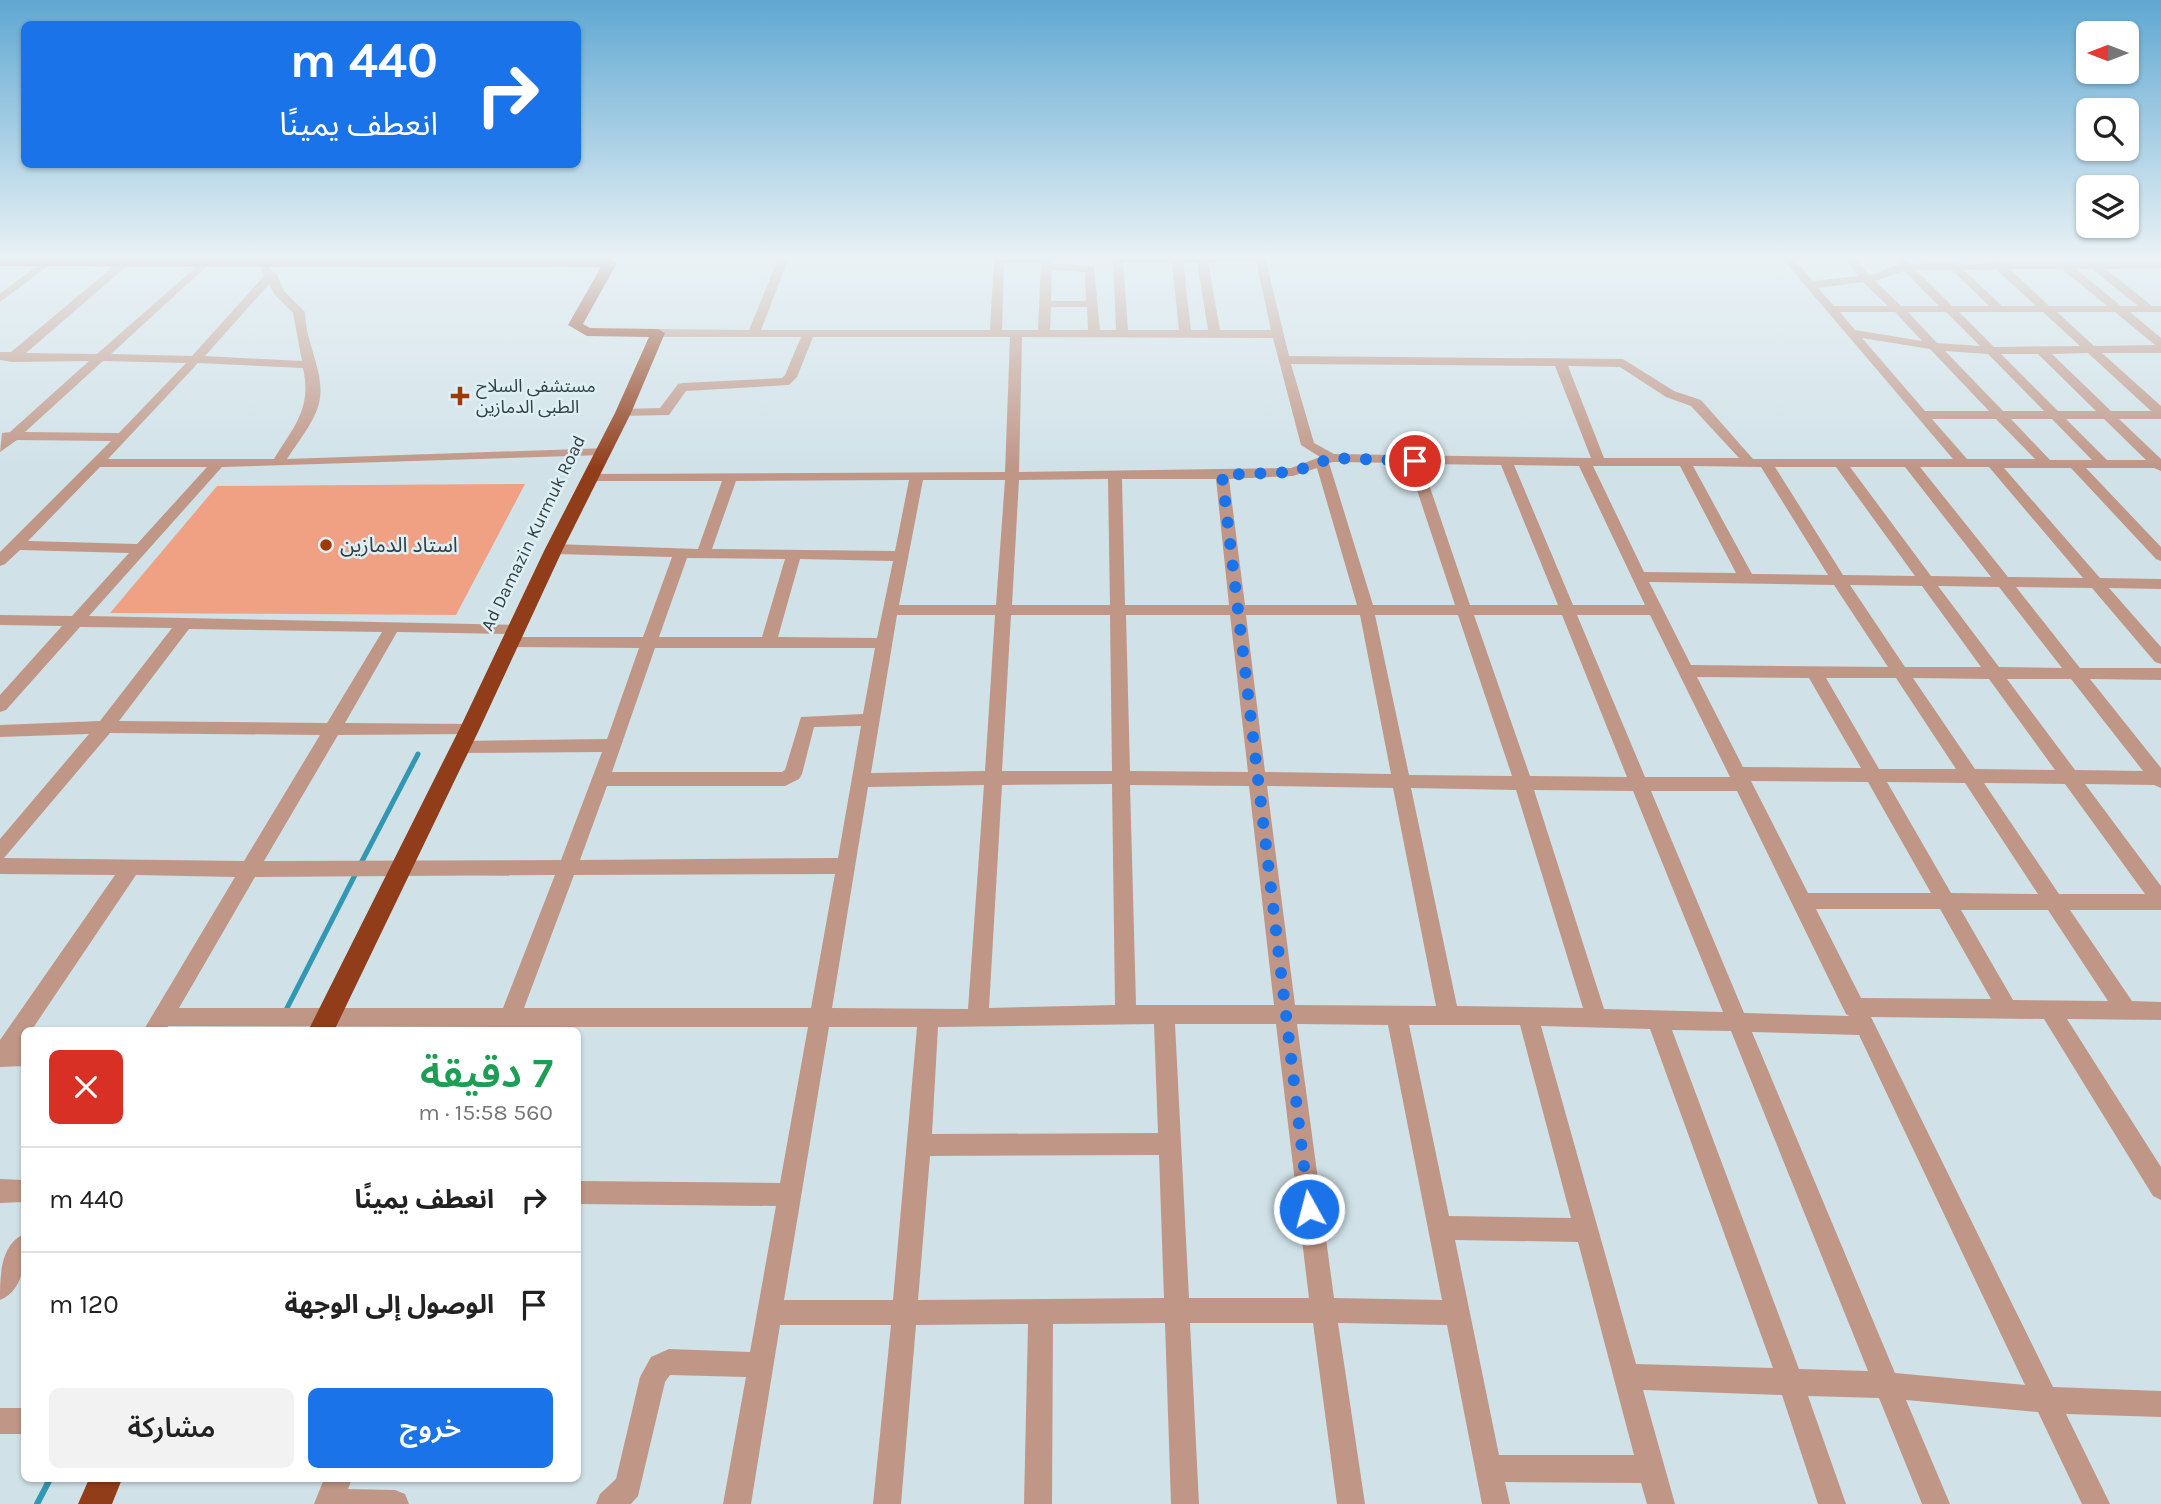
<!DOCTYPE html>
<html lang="ar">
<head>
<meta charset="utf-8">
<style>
	:root { --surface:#fff; --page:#f2f2f2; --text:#222; --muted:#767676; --line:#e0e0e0; --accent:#1a73e8 }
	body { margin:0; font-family:Karla,"Noto Sans Arabic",sans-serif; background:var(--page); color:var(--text); direction:rtl; height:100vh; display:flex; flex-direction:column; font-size:26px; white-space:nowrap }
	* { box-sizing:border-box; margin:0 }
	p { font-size:23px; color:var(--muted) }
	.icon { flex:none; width:38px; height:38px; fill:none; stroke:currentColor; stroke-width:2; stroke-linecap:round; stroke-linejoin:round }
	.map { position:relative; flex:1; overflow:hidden; direction:ltr }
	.details { position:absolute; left:21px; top:1027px; width:560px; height:455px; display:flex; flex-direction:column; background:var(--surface); border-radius:10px; box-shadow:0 2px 5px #0004; direction:rtl }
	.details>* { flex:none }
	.banner { position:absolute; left:21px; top:21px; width:560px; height:147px; border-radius:10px; box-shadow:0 2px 5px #0004; direction:rtl; background:#1a73e8; color:#fff; overflow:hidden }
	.needle { width:46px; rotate:270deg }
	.buttons { position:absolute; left:2076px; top:21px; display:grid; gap:14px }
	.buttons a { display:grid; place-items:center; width:63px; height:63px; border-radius:10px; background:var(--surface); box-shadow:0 2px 5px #0004; font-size:35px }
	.pin { position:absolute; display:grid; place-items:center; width:60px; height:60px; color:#fff; margin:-30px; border:4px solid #fff; border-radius:50%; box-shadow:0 2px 7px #0007 }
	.me { position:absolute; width:77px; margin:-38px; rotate:353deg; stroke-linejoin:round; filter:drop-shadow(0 0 5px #0008) }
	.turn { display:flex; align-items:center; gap:24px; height:147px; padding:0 28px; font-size:32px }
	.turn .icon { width:91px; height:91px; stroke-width:2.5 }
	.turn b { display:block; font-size:49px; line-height:60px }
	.round { display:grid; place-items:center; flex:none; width:74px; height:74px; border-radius:10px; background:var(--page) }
	.summary { display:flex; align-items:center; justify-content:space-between; height:119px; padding:0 28px }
	h1 { font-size:42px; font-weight:600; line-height:52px; color:#1e9e55 }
	.primary-button { display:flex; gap:14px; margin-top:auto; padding:14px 28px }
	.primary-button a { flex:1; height:80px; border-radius:10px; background:var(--accent); color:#fff; font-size:28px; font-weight:600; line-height:80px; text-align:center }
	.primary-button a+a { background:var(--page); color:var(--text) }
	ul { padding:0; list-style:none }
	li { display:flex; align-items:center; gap:21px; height:105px; padding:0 28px; border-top:2px solid var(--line) }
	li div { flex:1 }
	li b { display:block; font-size:26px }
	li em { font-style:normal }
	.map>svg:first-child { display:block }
</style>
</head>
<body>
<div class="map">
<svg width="2161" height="1504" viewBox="0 0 2161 1504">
	<rect width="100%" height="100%" fill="#d0e2e8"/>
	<!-- green -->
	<path fill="#f0a184" d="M 525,484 L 456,615 L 110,613 L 217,486 Z"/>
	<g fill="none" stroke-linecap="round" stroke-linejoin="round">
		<!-- stream-far1 -->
		<path stroke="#3297b2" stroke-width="5" d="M 360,865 L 418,754
			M 285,1012 L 356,873"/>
		<!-- stream -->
		<path stroke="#3297b2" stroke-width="6" d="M 37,1504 L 50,1479"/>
		<!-- minor -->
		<path fill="#c09686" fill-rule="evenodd" d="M 779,257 L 789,257 L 761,330 L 990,330 L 994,257 L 1052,257 L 1052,263 L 1094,267 L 1100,330 L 1116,330 L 1113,257 L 1265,257 L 1289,356 L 1623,359 L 1674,391 L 1701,400 L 1753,459 L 1953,459 L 1781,257 L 1792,257 L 1813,281 L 1858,276 L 1844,257 L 1855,257 L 1869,275 C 1881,274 1887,267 1899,265 L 1897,262 L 1902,259 L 1910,264 L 1947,263 L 1952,261 C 1963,266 1986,266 1996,260 L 2002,263 L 2161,262 L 2161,268 L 2106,269 L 2152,306 L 2161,306 L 2161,312 L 2130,312 L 2161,338 L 2161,353 L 2102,353 L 2161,406 L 2161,419 L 2119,419 L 2161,459 L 2161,471 L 2154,468 L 2086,468 L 2161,547 L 2161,561 L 2156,559 L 2071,468 L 2004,468 L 2100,578 L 2161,579 L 2161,589 L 2109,588 L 2161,647 L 2161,664 L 2155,662 L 2092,588 L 2016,587 L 2080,668 L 2161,668 L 2161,680 L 2090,679 L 2161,768 L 2161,788 L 2154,785 L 2085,784 L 2161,886 L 2161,910 L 2070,910 L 2132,1001 L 2161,1002 L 2161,1020 L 2067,1019 L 2161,1167 L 2161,1200 L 2153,1196 L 2044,1019 L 1871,1017 L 2053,1387 L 2161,1391 L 2161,1417 L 2066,1414 L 2110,1504 L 2082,1504 L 2038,1412 L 1906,1400 L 1950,1504 L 1922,1504 L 1879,1398 L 1808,1396 L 1846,1504 L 1818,1504 L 1782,1395 L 1643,1390 L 1675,1504 L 1647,1504 L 1641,1483 L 1505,1482 L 1510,1504 L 1482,1504 L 1447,1325 L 1338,1323 L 1365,1504 L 1337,1504 L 1313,1323 L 1190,1323 L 1199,1504 L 1171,1504 L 1165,1323 L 1053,1324 L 1052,1504 L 1024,1504 L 1028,1324 L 916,1325 L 901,1504 L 873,1504 L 891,1325 L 780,1325 L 751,1504 L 723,1504 L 746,1377 L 670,1375 L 665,1382 L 638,1496 L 631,1504 L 596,1504 L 600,1494 L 616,1479 L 640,1377 L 651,1357 L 669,1349 L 750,1352 L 776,1206 L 578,1204 L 578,1181 L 780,1183 L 808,1027 L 517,1027 L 516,1031 L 494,1031 L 496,1027 L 168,1026 L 166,1031 L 143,1031 L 235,877 L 136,875 L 31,1031 L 24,1031 L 24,1040 L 21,1046 L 24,1046 L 24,1066 L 0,1067 L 0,1040 L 115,875 L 0,874 L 0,839 L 89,734 L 0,737 L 0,725 L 100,721 L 172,628 L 80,627 L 6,710 L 0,712 L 0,695 L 62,626 L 0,625 L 0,615 L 72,616 L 129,553 L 20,550 L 5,564 L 0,566 L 0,552 L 111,441 L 17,440 L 0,452 L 2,433 L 10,432 L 89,361 L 12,362 L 0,360 L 0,352 L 11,352 L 120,261 L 128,261 L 128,265 L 26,353 L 97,354 L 204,260 L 209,263 L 208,265 L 111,354 L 192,356 L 264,276 L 260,267 L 265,264 L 277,275 L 284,291 L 305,312 C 305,344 328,376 318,407 C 312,425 297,443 287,459 L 608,448 L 610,451 L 603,455 L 222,467 L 89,616 L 523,625 L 525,629 L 523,633 L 517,634 L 397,632 L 345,723 L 469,724 L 475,726 L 478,730 L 475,734 L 338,735 L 264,861 L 561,860 L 602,752 L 460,753 L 454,752 L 451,747 L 454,742 L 460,741 L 607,739 L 639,648 L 512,647 L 504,642 L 512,637 L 643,637 L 672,557 L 554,554 L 547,549 L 554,544 L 698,549 L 722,481 L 590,481 L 585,480 L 585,474 L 1005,472 L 1010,337 L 813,337 L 797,377 L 789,385 L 686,391 L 669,415 L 618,416 L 617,413 L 623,409 L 660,408 L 678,384 L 682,383 L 782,378 L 785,375 L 801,337 L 658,337 L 652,333 L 658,329 L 749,330 ZM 1256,261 L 1271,330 L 1220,330 L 1208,262 ZM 1123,262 L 1172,262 L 1179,330 L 1128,330 ZM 1183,262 L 1197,262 L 1208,330 L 1191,330 ZM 1004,263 L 1041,263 L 1038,330 L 1002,330 ZM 2010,269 L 2062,269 L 2107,306 L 2049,306 ZM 2076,269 L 2092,269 L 2138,306 L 2121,306 ZM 1052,270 L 1085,272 L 1086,301 L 1051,301 ZM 1916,270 L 1952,270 L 1989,306 L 1952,306 ZM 1964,270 L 1997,270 L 2036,306 L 2002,306 ZM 1904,271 L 1939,306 L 1901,306 L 1875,281 ZM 1863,282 L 1888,306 L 1834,306 L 1818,288 ZM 269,284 L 275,295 L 293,313 L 302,361 L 205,356 ZM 1051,307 L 1087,307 L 1088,330 L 1050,330 ZM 1840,312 L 1895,312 L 1922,341 L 1855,330 ZM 1908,312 L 1946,312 L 1980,346 L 1937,343 ZM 1959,312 L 2043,312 L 2080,346 L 1994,347 ZM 2057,312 L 2115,312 L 2155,345 L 2094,346 ZM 1022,337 L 1273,338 L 1301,445 L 1320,457 L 1291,468 L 1019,472 ZM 1862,338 L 1930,349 L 1989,411 L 1925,411 ZM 1945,351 L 1988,354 L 2044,411 L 2003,411 ZM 2088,353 L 2151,411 L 2111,411 L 2052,354 ZM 2001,354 L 2038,354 L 2096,411 L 2058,411 ZM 103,361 L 186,363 L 119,433 L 25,432 ZM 198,363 L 303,368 C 312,409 294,426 274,459 L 108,459 ZM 1291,364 L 1555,366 L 1591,458 L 1334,454 L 1314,443 ZM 1568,366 L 1620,367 L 1666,397 L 1691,406 L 1739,458 L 1604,458 ZM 1932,419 L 1996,419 L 2035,459 L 1967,459 ZM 2011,419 L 2052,419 L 2092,460 L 2050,460 ZM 2066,419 L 2104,419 L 2146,460 L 2107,460 ZM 1333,462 L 1408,463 L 1455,605 L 1373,605 L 1329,463 ZM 1422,464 L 1501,465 L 1558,605 L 1470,605 ZM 1514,465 L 1579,466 L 1645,605 L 1573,605 ZM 1593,466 L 1680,466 L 1736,573 L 1644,572 ZM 1693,466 L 1761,467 L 1828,575 L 1752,574 ZM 100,467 L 207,467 L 137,544 L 28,541 ZM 1775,467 L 1836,467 L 1915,576 L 1843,575 ZM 1850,467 L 1905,467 L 1991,577 L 1931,576 ZM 1920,467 L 1989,467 L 2083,578 L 2008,577 ZM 1317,468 L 1357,605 L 1245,605 L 1229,479 L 1293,476 ZM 1108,479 L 1110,605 L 1012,605 L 1019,480 ZM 1122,479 L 1216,479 L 1229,605 L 1125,605 ZM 909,480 L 895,551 L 712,549 L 736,481 ZM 923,480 L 1005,480 L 996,605 L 899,605 ZM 687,558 L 785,559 L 762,637 L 659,637 ZM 800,559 L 893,561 L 877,638 L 778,637 ZM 1649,582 L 1834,585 L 1888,667 L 1691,665 ZM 1850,585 L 1922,586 L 1981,667 L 1905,667 ZM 1938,586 L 1999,587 L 2062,668 L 1999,667 ZM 897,615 L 995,615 L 985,771 L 871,773 ZM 1011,615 L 1110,615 L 1112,771 L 1002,771 ZM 1126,615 L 1230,615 L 1248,772 L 1130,771 ZM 1246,615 L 1360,615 L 1391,774 L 1265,772 ZM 1375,615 L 1458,615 L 1512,776 L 1409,775 ZM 1474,615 L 1562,615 L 1627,777 L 1530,776 ZM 1577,615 L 1650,615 L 1730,777 L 1645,777 ZM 189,629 L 382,632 L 327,723 L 119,721 ZM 655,648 L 875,648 L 863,714 L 801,717 L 785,770 L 782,772 L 612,772 ZM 1697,677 L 1809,678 L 1861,768 L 1743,767 ZM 1826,678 L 1896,678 L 1956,769 L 1879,769 ZM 1913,678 L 1989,679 L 2055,770 L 1975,769 ZM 2007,679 L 2071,679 L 2143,771 L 2075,770 ZM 861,726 L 838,858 L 580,860 L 607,786 L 785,786 L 799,779 L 802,774 L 814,727 ZM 110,733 L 320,735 L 244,861 L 4,858 ZM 1751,781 L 1868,782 L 1931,893 L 1808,893 ZM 1887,782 L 1965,783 L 2038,894 L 1951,893 ZM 1984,783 L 2065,784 L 2145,894 L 2059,894 ZM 1112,784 L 1115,1005 L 989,1008 L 1002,785 ZM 984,785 L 968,1009 L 832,1008 L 868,787 ZM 1130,785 L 1249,786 L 1274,1005 L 1136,1005 ZM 1267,786 L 1393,788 L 1436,1006 L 1295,1005 ZM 1411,788 L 1516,790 L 1583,1008 L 1457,1006 ZM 1534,790 L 1633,791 L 1723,1012 L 1604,1009 ZM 1651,791 L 1737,791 L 1846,1014 L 1849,1016 L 1744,1013 ZM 835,874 L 811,1008 L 524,1008 L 574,875 ZM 555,875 L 503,1008 L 179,1008 L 255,877 ZM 1816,909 L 1940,909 L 1991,999 L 1861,998 ZM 1961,910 L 2048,910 L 2108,1001 L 2013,1000 ZM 1154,1024 L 1158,1133 L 932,1134 L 938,1027 ZM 1175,1024 L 1276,1024 L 1309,1298 L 1189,1298 ZM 1297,1024 L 1388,1025 L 1442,1300 L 1334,1298 ZM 1409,1025 L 1520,1025 L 1571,1218 L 1449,1216 ZM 1541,1026 L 1650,1029 L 1773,1368 L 1636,1364 ZM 829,1027 L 917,1027 L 893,1300 L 784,1300 ZM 1672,1030 L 1731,1031 L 1868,1371 L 1799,1369 ZM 1752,1032 L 1859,1035 L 2025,1385 L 1895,1373 ZM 1159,1155 L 1164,1298 L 918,1300 L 930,1156 ZM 1455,1240 L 1578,1242 L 1634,1455 L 1499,1455 Z
			M 43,261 L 52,263 L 0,302 L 0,294 Z
			M 0,1179 L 24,1180 L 24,1202 L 0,1203 Z
			M 24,1234 C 26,1257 25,1290 0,1300 C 0,1277 0,1245 24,1234 Z
			M 0,1408 L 24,1408 L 24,1434 L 0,1434 Z
			M 324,1479 L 352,1479 L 348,1489 L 395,1490 L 405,1494 L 409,1504 L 314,1504 Z"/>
		<!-- highway -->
		<path fill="#913d1a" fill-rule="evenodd" d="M 0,258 L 610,259 L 617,263 L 583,324 L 590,328 L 658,329 L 665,333 L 631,413 L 563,549 L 479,730 L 334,1031 L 308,1031 L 459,730 L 545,549 L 615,413 L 649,337 L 587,336 L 568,325 L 601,267 L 0,266 Z
			M 89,1479 L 122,1479 L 112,1504 L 78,1504 Z"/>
	</g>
	<!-- sky -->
	<linearGradient id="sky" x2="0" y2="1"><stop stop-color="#5fa8d2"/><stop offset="0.55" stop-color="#eaf2f5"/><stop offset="1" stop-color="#eaf2f5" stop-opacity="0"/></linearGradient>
	<rect width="2161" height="468" fill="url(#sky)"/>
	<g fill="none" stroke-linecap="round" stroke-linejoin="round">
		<!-- route -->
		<path stroke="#1a73e8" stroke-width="12" stroke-dasharray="0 21.6" d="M 1309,1209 L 1222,475 L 1293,472 L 1332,458 L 1415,461"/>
	</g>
	<!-- markers -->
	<g fill="#9e3908" stroke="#ddf0f6" stroke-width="2.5">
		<path d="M456.5 385.5h7v7h7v7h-7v7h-7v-7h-7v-7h7z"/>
		<circle cx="326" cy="545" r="7"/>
	</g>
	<g text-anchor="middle" stroke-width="5" stroke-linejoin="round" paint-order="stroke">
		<!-- far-poi labels -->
		<g font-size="18" fill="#373e40" stroke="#ddf0f6" text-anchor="start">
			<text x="476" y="392">مستشفى السلاح<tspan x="476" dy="21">الطبى الدمازين</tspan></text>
		</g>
		<!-- far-street labels -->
		<g font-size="18" fill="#373e40" stroke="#ddf0f6">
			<text transform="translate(533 533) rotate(-64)" y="6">Ad Damazin Kurmuk Road</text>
		</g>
		<!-- poi labels -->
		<g font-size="21" fill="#373e40" stroke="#ddf0f6" text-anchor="start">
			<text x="340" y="552">استاد الدمازين</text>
		</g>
	</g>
</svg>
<div class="buttons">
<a><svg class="needle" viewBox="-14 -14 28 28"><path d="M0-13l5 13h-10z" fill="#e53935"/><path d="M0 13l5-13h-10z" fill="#767676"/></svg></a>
<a><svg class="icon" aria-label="search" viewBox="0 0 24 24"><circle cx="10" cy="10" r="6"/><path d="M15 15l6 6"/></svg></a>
<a><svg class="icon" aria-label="layers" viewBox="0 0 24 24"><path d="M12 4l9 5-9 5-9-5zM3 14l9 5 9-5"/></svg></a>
</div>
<div class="pin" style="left:1415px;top:461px;background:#d93025"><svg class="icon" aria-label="arrive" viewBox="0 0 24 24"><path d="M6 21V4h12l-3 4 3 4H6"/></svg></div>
<svg class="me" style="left:1309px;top:1209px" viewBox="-20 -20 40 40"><circle r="17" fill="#1a73e8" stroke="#fff" stroke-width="3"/><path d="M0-11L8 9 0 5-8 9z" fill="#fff"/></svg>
<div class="banner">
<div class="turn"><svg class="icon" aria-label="right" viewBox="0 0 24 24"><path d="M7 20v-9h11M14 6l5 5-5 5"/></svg><div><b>440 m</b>انعطف يمينًا</div></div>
</div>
<section class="details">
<div class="summary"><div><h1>7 دقيقة</h1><p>560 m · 15:58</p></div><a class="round" style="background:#d93025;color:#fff"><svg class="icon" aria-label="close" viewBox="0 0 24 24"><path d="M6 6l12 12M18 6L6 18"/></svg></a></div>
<ul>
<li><svg class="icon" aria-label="right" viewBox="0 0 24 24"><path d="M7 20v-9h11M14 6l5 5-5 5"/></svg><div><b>انعطف يمينًا</b></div><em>440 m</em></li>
<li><svg class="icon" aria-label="arrive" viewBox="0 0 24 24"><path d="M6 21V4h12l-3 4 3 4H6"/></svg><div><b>الوصول إلى الوجهة</b></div><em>120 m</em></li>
</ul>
<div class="primary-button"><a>خروج</a><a>مشاركة</a></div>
</section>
</div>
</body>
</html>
